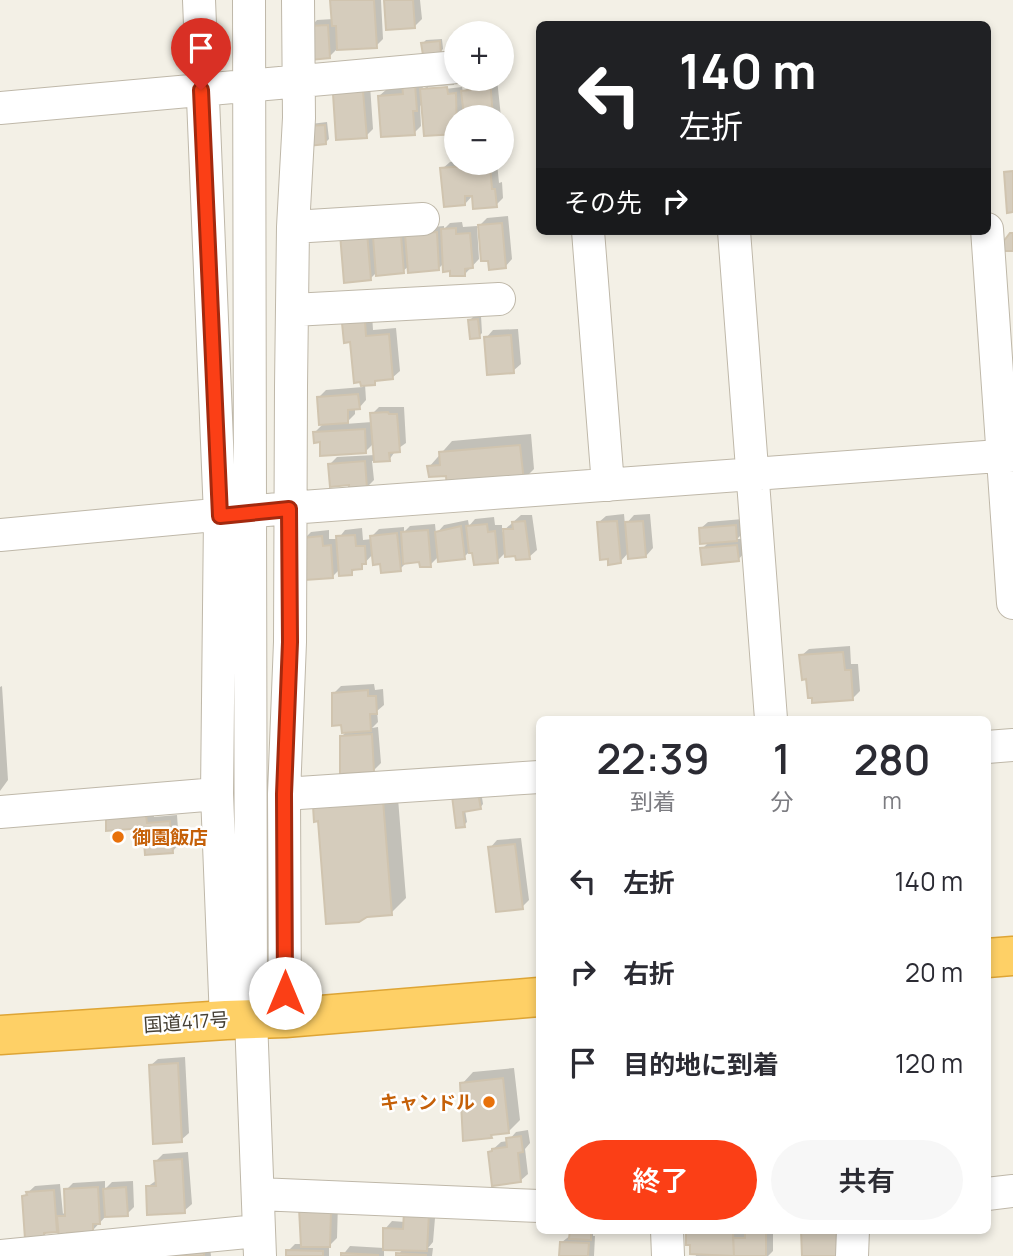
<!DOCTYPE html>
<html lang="ja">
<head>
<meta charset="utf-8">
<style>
	:root { --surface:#fff; --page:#f7f7f7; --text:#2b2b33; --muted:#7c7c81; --accent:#fb3f16 }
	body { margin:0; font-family:Manrope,"Noto Sans JP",sans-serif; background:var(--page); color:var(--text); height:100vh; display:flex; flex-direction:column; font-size:26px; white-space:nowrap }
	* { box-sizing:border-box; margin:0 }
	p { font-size:23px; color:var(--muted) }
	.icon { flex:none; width:38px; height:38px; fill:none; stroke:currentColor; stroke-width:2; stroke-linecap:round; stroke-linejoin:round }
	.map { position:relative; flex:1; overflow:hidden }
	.details { position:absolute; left:536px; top:716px; width:455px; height:518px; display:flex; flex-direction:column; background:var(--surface); border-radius:10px; box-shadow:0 4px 10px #0003 }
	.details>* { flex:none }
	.guide { position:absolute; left:536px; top:21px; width:455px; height:214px; border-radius:10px; box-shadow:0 4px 10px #0003; background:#202124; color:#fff; overflow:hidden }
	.controls { position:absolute; left:444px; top:21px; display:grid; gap:14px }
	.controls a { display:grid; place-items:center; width:70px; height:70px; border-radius:50%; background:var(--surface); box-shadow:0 4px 10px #0003; font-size:35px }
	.pin { position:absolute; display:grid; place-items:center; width:60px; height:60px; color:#fff; margin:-72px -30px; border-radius:50% 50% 50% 0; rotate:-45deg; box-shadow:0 0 7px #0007 }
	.pin .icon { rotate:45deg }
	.me { position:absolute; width:77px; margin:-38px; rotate:0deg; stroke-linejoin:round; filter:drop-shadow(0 0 5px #0008) }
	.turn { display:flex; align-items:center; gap:24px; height:147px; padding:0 28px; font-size:32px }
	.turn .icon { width:91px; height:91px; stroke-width:2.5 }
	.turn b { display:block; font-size:49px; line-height:60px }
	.then { display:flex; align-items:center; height:66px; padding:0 28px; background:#0003; gap:14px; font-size:26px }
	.eta { display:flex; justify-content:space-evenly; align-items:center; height:119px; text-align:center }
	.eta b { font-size:42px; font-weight:600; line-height:49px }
	.action { display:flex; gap:14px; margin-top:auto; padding:14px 28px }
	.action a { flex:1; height:80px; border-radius:42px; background:var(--accent); color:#fff; font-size:28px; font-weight:600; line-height:80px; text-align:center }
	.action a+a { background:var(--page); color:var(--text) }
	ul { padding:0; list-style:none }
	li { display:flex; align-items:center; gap:21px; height:91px; padding:0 28px }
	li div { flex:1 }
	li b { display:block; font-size:26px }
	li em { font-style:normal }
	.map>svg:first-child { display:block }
</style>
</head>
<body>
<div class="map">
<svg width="1013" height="1256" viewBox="0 0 1013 1256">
	<rect width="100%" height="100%" fill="#f3f0e6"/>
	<!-- shadow -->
	<path fill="#0003" d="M 332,0 L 381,0 L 383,39 L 376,46 L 337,49 L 329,57 L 310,27 L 317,20 L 333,19 Z
		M 386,0 L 420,0 L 422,19 L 414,27 Z
		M 442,39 L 443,49 L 440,52 L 423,43 L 426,40 Z
		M 422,78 L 423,90 L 430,83 L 454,81 L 454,85 L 428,87 L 428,91 L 462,87 L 463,92 L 472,84 L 471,79 L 497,79 L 501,117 L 457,117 L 457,132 L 423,103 L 420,106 L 421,126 L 414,133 L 379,96 L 387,89 L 404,88 Z
		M 370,85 L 373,129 L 366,136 L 335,94 L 342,87 Z
		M 327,122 L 329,139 L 326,142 L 311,124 Z
		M 457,161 L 497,163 L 499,183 L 502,182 L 503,198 L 496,205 L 473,195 L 465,204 L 442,169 L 450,162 Z
		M 508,216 L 512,259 L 505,267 L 480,228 L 477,228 L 487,218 Z
		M 462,222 L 463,227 L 477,226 L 479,259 L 465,274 L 451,269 L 445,262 L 438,269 L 409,266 L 403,271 L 378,271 L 370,279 L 342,235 L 444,226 L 444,229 L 450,223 Z
		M 372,314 L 373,330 L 396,328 L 400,371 L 392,378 L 378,379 L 374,383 L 365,384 L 366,400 L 359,408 L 355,408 L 355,414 L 345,424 L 372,422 L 372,414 L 379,407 L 404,407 L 406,443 L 396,450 L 389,460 L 372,461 L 374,480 L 367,487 L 350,484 L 330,464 L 337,457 L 375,455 L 374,443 L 366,451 L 321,441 L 315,432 L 324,423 L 319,397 L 326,390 L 363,387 L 352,340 L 346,341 Z
		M 481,316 L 482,333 L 479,336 L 470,320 L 473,317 Z
		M 518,329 L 521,364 L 513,371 L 486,338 L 493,330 Z
		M 531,434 L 534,469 L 523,480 L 429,467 L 452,441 Z
		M 624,514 L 625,525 L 634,515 L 650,514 L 653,548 L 646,556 L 629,552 L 620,562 L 598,523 L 606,516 Z
		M 521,515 L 532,515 L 537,550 L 529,557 L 506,552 L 497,561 L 470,551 L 464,557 L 439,556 L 430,565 L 421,561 L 408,561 L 400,569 L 381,562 L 373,554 L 361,567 L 357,568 L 351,573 L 340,569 L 333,576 L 304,539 L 311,532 L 329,530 L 329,539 L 338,539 L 345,530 L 362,528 L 363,540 L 372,539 L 372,536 L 379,529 L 404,527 L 404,532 L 410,526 L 435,524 L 436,534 L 444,525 L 468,520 L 469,526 L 475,519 L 494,517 L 495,525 L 502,525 L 502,532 Z
		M 743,519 L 744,532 L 737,539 L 744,539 L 745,552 L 738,560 L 702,549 L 709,542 L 700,529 L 708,522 Z
		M 850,646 L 851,664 L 858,664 L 860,691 L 853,698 L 801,656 L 809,649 Z
		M 374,684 L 375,690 L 383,689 L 384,705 L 377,711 L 378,722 L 372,728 L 378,727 L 381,763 L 374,770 L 342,736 L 347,731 L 334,693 L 341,686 Z
		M 2,686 L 8,780 L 0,791 L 0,687 Z
		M 397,786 L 406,898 L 391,913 L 320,819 Z
		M 481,791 L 483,804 L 480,808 L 465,810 L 467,822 L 464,825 L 454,797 Z
		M 153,809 L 154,817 L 177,815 L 179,844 L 172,852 L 144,826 L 108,829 Z
		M 521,838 L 529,900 L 522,907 L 490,848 L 497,840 Z
		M 185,1057 L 189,1133 L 181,1140 L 150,1066 L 158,1059 Z
		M 514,1068 L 520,1120 L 509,1131 L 495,1132 L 491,1137 L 462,1084 L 473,1072 Z
		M 528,1130 L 530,1143 L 525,1149 L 528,1174 L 520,1181 L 489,1153 L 501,1142 L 508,1141 L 516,1132 Z
		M 188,1152 L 192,1204 L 184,1211 L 147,1187 L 157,1180 L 156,1161 L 163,1154 Z
		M 105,1181 L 105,1189 L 112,1182 L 133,1181 L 134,1207 L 127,1214 L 106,1216 L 93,1230 L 72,1231 L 67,1237 L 60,1227 L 56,1231 L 48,1231 L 44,1236 L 24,1196 L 35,1186 L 60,1184 L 63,1214 L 67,1210 L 66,1190 L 73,1183 Z
		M 338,1202 L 337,1238 L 329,1246 L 329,1256 L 288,1256 L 288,1251 L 295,1244 L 303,1244 Z
		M 436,1206 L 433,1242 L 428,1248 L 433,1248 L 432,1256 L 397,1256 L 403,1249 L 385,1229 L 392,1221 L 405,1222 Z
		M 571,1230 L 593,1230 L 593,1236 L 595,1236 L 594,1256 L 560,1256 L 562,1242 L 571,1235 Z
		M 688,1230 L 773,1230 L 773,1251 L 768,1256 L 696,1256 Z
		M 350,1246 L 384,1248 L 384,1256 L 342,1256 Z
		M 210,1247 L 211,1256 L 139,1256 Z"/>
	<!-- building -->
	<path fill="#d5ccbc" stroke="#d0c4af" stroke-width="2" d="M 330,0 L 374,0 L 377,48 L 337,50 L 336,26 L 332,26 Z
		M 384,0 L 413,0 L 415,28 L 386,30 Z
		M 328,25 L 330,58 L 310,60 L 308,26 Z
		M 440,41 L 441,54 L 423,55 L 421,43 Z
		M 470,79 L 490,79 L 493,117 L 464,117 L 461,91 L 470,90 Z
		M 415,84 L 417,111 L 413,111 L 415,135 L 381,137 L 378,96 L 403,94 L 402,85 Z
		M 447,87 L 448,94 L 456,93 L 457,134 L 424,136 L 420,89 Z
		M 363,91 L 367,138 L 336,140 L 333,94 Z
		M 325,125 L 326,144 L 308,146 L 306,126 Z
		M 490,164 L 492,189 L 495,189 L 497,207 L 473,209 L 472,196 L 465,196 L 465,205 L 444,207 L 440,168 Z
		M 1013,171 L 1013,212 L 1007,213 L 1004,172 Z
		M 502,223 L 506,268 L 489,270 L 488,261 L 481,261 L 478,225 Z
		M 456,228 L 456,234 L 470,233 L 473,268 L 465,269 L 465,276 L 450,276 L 450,271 L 443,272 L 441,229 Z
		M 367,232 L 371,280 L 344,283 L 340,234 Z
		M 437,232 L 439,270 L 408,273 L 405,234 Z
		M 1010,233 L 1013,233 L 1013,251 L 1003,251 L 1003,242 Z
		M 401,235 L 404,273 L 376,276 L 373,237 Z
		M 478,319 L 480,338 L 470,339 L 468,320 Z
		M 365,321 L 366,336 L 389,334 L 393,379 L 375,381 L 375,385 L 361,386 L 360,382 L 354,383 L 350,342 L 344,343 L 342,323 Z
		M 511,335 L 514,373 L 487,375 L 484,337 Z
		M 358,394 L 360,409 L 348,410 L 348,423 L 319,425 L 317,397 Z
		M 388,412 L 389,414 L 397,414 L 400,452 L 389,453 L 390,461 L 374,462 L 370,413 Z
		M 365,429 L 366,453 L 320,456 L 320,442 L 314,443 L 313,432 Z
		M 520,445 L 524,482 L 447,488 L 446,476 L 429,477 L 427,466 L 440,465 L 439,452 Z
		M 365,461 L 367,488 L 349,490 L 349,485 L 330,487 L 328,464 Z
		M 525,521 L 530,559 L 516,560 L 515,556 L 505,557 L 503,529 L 513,529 L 512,522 Z
		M 617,521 L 621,563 L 608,565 L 608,559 L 600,560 L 597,522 Z
		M 643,521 L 646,557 L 628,559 L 625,522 Z
		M 487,524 L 488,532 L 495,531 L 498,563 L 474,565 L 472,553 L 469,553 L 466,526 Z
		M 736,525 L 737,541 L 700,544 L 699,528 Z
		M 461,526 L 465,559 L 438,562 L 435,532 Z
		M 428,530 L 431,567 L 420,567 L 419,562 L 403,564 L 401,532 Z
		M 397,533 L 401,571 L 381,573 L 380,564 L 373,565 L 370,536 Z
		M 355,535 L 356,546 L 365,546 L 366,564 L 362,564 L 362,569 L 352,570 L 352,575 L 339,576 L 336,536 Z
		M 322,536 L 323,546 L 331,545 L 333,578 L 305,580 L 302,538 Z
		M 737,545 L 739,561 L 702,565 L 700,548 Z
		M 843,652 L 845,670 L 851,670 L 853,700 L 812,703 L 812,698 L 808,698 L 806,679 L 802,680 L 799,655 Z
		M 368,690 L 368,696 L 376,696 L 377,714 L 370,714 L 371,731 L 342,733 L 341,725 L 332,726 L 332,693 Z
		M 372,734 L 374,772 L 340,774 L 340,736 Z
		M 478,793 L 481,809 L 463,812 L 465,827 L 456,828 L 452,796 Z
		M 383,800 L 392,915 L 367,917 L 359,922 L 326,924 L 318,821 L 314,822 L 313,806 Z
		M 146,815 L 147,823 L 170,821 L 173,853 L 145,855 L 143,828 L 106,831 L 106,819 Z
		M 515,844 L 523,909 L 496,912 L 488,847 Z
		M 178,1063 L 182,1142 L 153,1144 L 149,1065 Z
		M 503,1078 L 509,1133 L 491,1135 L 492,1138 L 463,1141 L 460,1083 Z
		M 521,1136 L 523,1152 L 518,1153 L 521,1182 L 492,1186 L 488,1152 L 492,1151 L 492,1149 L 507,1147 L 506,1138 Z
		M 182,1159 L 185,1213 L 147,1215 L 146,1186 L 156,1186 L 154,1161 Z
		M 98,1187 L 100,1224 L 93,1224 L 93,1232 L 67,1233 L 68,1239 L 59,1239 L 57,1216 L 65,1216 L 64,1189 Z
		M 126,1187 L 128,1216 L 105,1217 L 103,1189 Z
		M 54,1190 L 57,1232 L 44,1233 L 44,1237 L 25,1239 L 22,1196 L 27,1195 L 26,1192 Z
		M 299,1208 L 331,1209 L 330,1247 L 301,1247 Z
		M 404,1212 L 429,1213 L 427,1251 L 383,1250 L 383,1228 L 403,1229 Z
		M 570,1230 L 591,1230 L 591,1240 L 569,1239 Z
		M 686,1230 L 733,1231 L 734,1256 L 690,1254 L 690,1245 L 686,1245 Z
		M 745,1230 L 766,1230 L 766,1256 L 734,1256 L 733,1238 L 745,1238 Z
		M 801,1230 L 840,1230 L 841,1256 L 802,1256 Z
		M 560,1242 L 589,1243 L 588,1256 L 559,1256 Z
		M 286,1250 L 323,1251 L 323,1256 L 286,1256 Z
		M 172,1253 L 204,1253 L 204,1256 L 172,1256 Z
		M 341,1253 L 378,1255 L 378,1256 L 341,1256 Z
		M 396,1253 L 426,1255 L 426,1256 L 396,1256 Z"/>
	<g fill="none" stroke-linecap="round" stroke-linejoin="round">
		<!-- minor casing -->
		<g stroke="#bfb8a9" stroke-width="34">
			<path id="minor" d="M 199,0 L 220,516 L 217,794 L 226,1020
				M 249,0 L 251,1019 L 260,1256
				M 0,108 L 457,67
				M 293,227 L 423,219
				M 987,229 L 1013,603
				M 588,231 L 608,485
				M 734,231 L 771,719
				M 293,310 L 499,299
				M 0,535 L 289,508 L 1013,455
				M 987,747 L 1013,745
				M 284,794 L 539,777
				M 0,812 L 217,794
				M 285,1018 L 284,794 L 290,642 L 291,387 L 293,227 L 299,118 L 298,0
				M 258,1194 L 539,1206
				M 987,1194 L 1013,1191
				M 667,1230 L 668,1256
				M 0,1256 L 258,1231
				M 852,1256 L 853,1230"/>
		</g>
		<!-- highway casing -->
		<g stroke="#dea535" stroke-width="41">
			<path id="highway" d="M 987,958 L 1013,956
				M 0,1035 L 226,1020 L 285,1018 L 539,997"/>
		</g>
		<!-- minor -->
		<use href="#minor" stroke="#fff" stroke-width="32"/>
		<!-- highway -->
		<use href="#highway" stroke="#fed066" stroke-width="38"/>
	</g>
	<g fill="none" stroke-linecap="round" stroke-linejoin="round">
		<!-- route casing -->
		<g stroke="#a3290e" stroke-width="18">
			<path id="route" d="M 201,90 L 220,516 L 289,509 L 290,642 L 284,794 L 285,993"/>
		</g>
		<!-- route -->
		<use href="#route" stroke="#fb3f16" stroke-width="12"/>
	</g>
	<!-- markers -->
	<g fill="#e8710a" stroke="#fff" stroke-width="2.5">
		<circle cx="118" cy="837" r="7"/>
		<circle cx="489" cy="1102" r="7"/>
	</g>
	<g text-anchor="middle" stroke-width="5" stroke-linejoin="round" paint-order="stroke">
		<!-- food labels -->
		<g font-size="19" font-weight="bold" fill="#c56008" stroke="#fff" text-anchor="start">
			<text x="132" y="844">御園飯店</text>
			<text x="475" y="1109" text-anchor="end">キャンドル</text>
		</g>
		<!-- street labels -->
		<g font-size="19" fill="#464035" stroke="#fff">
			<text transform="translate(186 1022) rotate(-4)" y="7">国道417号</text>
		</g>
	</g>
</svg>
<div class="controls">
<a>+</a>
<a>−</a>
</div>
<div class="pin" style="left:201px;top:90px;background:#d93025"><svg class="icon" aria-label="arrive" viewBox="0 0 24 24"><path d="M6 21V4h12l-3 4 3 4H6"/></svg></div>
<svg class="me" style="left:285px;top:993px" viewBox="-20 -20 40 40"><circle r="19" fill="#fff"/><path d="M0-13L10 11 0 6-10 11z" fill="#fb3f16"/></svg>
<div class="guide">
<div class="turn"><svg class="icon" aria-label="left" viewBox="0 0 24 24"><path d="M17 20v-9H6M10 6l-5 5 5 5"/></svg><div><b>140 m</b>左折</div></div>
<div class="then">その先<svg class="icon" aria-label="right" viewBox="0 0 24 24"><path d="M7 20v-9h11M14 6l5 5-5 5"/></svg></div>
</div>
<section class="details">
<div class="eta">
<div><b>22:39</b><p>到着</p></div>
<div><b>1</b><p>分</p></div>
<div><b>280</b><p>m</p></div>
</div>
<ul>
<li><svg class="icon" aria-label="left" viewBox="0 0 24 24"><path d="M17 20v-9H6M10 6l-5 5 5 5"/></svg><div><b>左折</b></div><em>140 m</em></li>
<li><svg class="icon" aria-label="right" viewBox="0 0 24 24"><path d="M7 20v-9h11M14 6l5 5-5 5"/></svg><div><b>右折</b></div><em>20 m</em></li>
<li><svg class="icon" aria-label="arrive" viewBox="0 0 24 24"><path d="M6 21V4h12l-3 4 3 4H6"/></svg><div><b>目的地に到着</b></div><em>120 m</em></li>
</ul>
<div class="action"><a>終了</a><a>共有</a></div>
</section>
</div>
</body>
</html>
